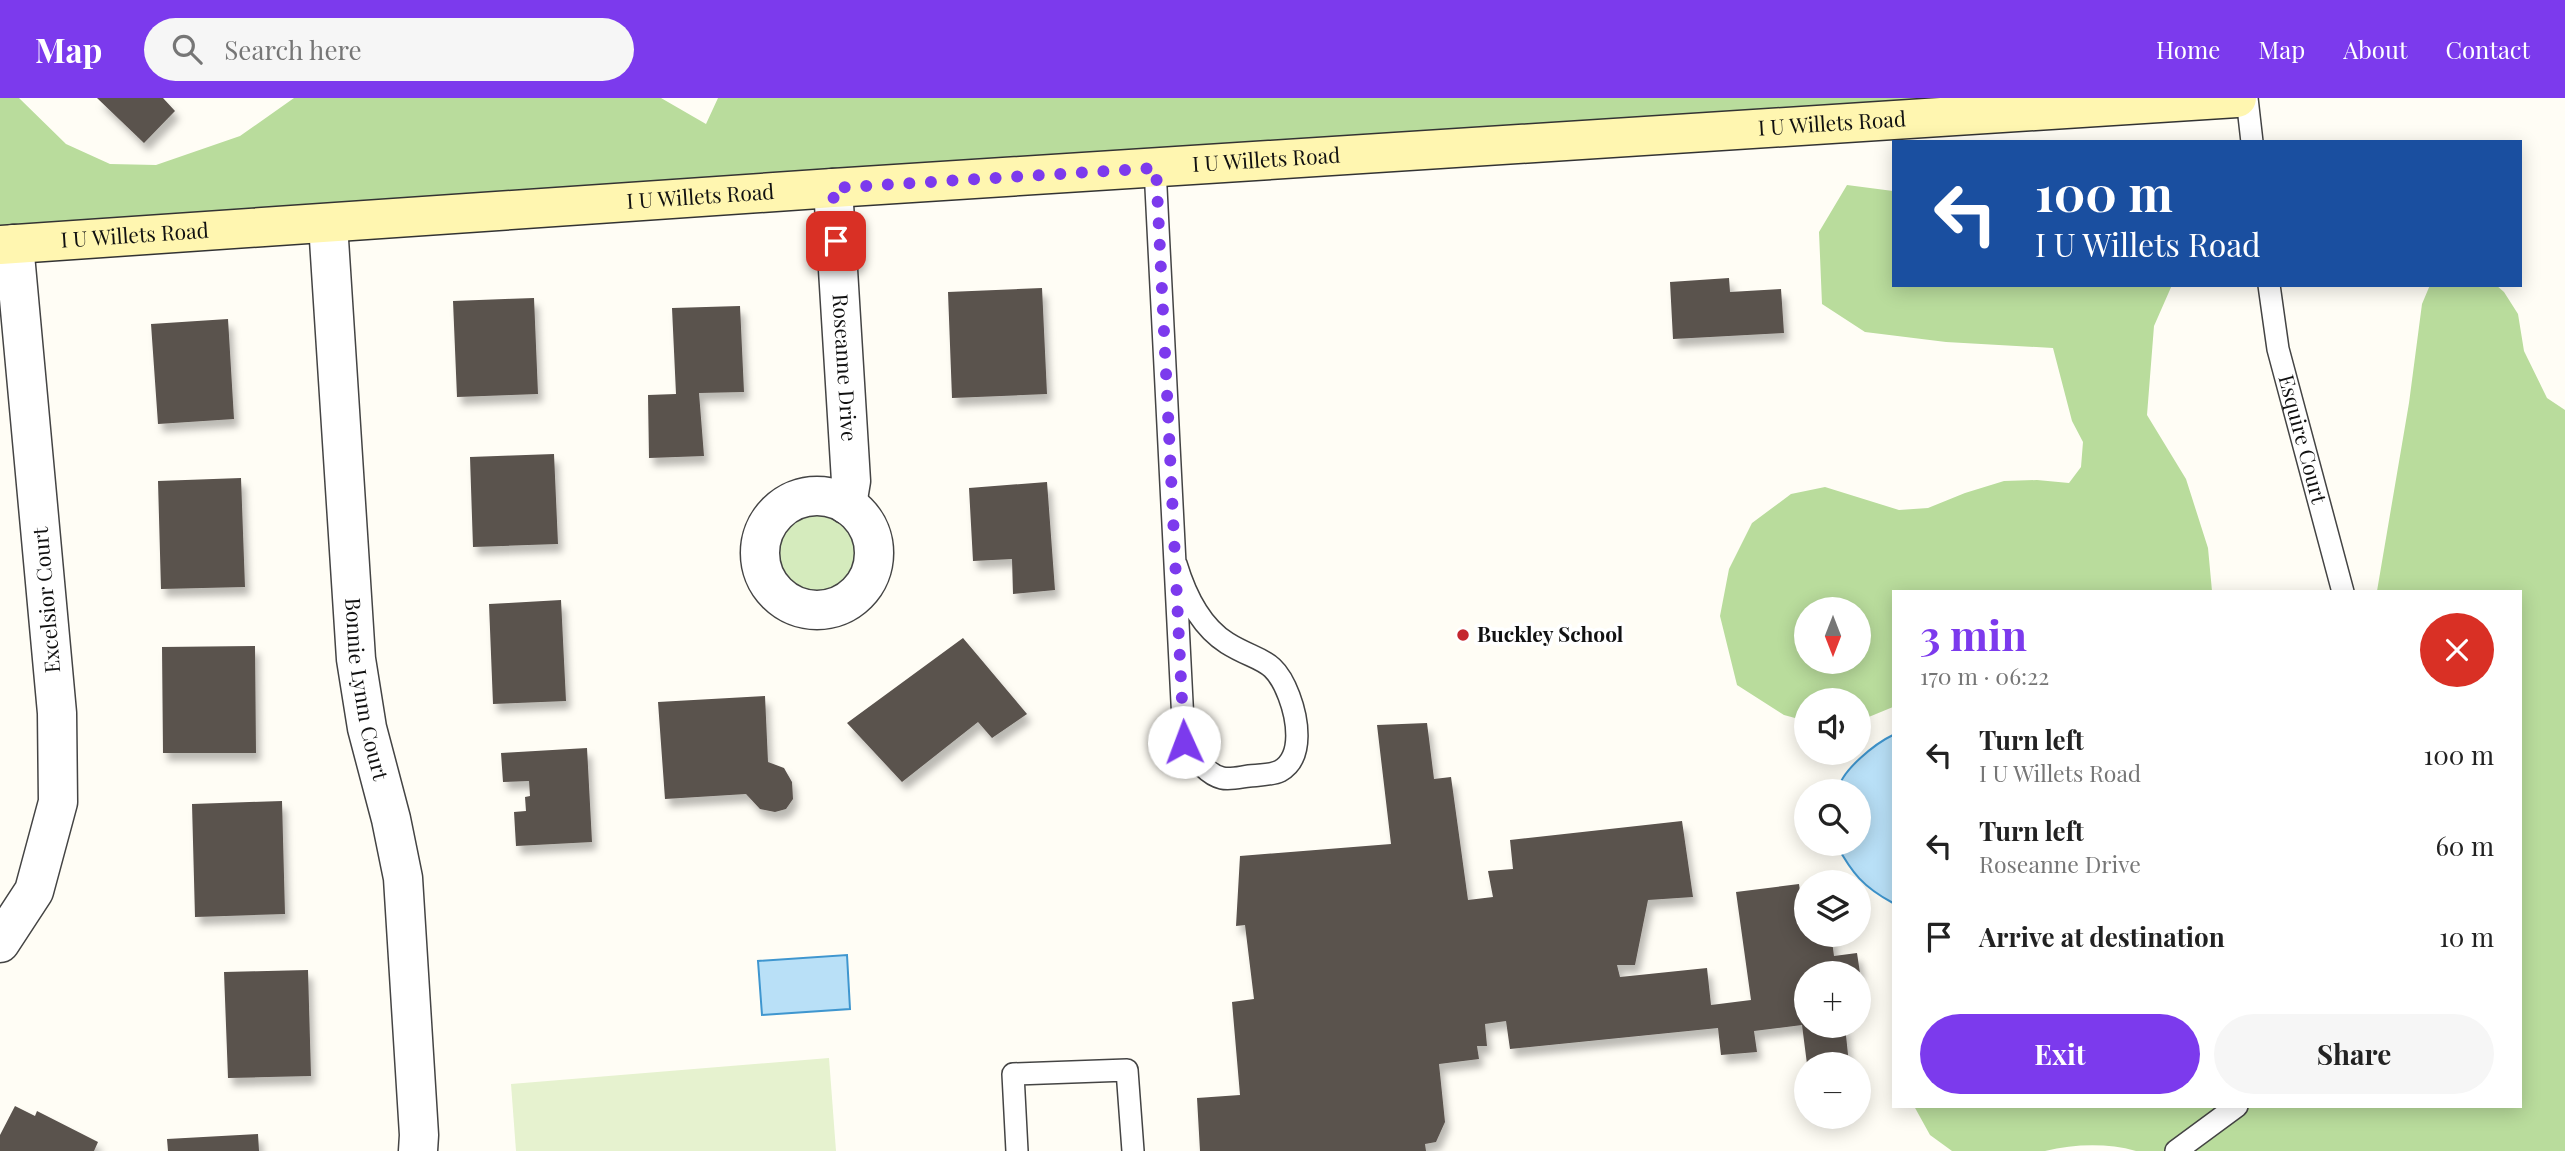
<!DOCTYPE html>
<html lang="en">
<head>
<meta charset="utf-8">
<style>
	:root { --surface:#fff; --page:#f6f6f6; --text:#222; --muted:#767676; --accent:#7c3aed }
	body { margin:0; font-family:"Playfair Display",serif; background:var(--page); color:var(--text); height:100vh; display:flex; flex-direction:column; font-size:26px; white-space:nowrap }
	* { box-sizing:border-box; margin:0 }
	p { font-size:23px; color:var(--muted) }
	.icon { flex:none; width:38px; height:38px; fill:none; stroke:currentColor; stroke-width:2; stroke-linecap:round; stroke-linejoin:round }
	.map { position:relative; flex:1; overflow:hidden }
	.side { position:absolute; left:1892px; top:492px; width:630px; height:518px; display:flex; flex-direction:column; background:var(--surface); border-radius:0px; box-shadow:0 4px 18px #0003 }
	.side>* { flex:none }
	.guide { position:absolute; left:1892px; top:42px; width:630px; height:147px; border-radius:0px; box-shadow:0 4px 18px #0003; background:#1a4fa0; color:#fff; overflow:hidden }
	.needle { width:46px; rotate:180deg }
	.fabs { position:absolute; left:1794px; top:499px; display:grid; gap:14px }
	.fabs a { display:grid; place-items:center; width:77px; height:77px; border-radius:50%; background:var(--surface); box-shadow:0 4px 18px #0003; font-size:35px }
	.pin { position:absolute; display:grid; place-items:center; width:60px; height:60px; color:#fff; margin:-30px; border-radius:14px; box-shadow:0 4px 10px #0006 }
	.me { position:absolute; width:77px; margin:-38px; rotate:358deg; stroke-linejoin:round; filter:drop-shadow(0 0 5px #0008) }
	.turn { display:flex; align-items:center; gap:24px; height:147px; padding:0 28px; font-size:32px }
	.turn .icon { width:91px; height:91px; stroke-width:2.5 }
	.turn b { display:block; font-size:49px; line-height:60px }
	.round { display:grid; place-items:center; flex:none; width:74px; height:74px; border-radius:37px; background:var(--page) }
	.overview { display:flex; align-items:center; justify-content:space-between; height:119px; padding:0 28px }
	h1 { font-size:42px; font-weight:700; line-height:52px; color:var(--accent) }
	.button { display:flex; gap:14px; margin-top:auto; padding:14px 28px }
	.button a { flex:1; height:80px; border-radius:42px; background:var(--accent); color:#fff; font-size:28px; font-weight:700; line-height:80px; text-align:center }
	.button a+a { background:var(--page); color:var(--text) }
	ul { padding:0; list-style:none }
	li { display:flex; align-items:center; gap:21px; height:91px; padding:0 28px }
	li div { flex:1 }
	li b { display:block; font-size:26px }
	li em { font-style:normal }
	header { display:flex; align-items:center; gap:42px; box-sizing:border-box; height:98px; padding:0 35px; background:var(--accent); color:#fff }
	header strong { font-size:33px }
	nav { display:flex; gap:38px; margin-inline-start:auto; font-size:24px }
	.search { width:490px; height:63px; background:var(--page); display:flex; align-items:center; gap:18px; box-sizing:border-box; padding:0 24px; border-radius:38px; color:var(--muted); font-size:26px }
	.map>svg:first-child { display:block }
</style>
</head>
<body>
<header>
<strong>Map</strong>
<div class="search"><svg class="icon" aria-label="search" viewBox="0 0 24 24"><circle cx="10" cy="10" r="6"/><path d="M15 15l6 6"/></svg>Search here</div>
<nav><a>Home</a><a>Map</a><a>About</a><a>Contact</a></nav>
</header>
<div class="map">
<svg width="2565" height="1053" viewBox="0 0 2565 1053">
	<defs>
		<filter id="shadow"><feDropShadow dx="4.5" dy="8" stdDeviation="3.5" flood-color="#0004"/></filter>
	</defs>
	<rect width="100%" height="100%" fill="#fffdf5"/>
	<!-- green -->
	<path fill="#d5ebbd" d="M760 455a57 57 0 1 1 114 0a57 57 0 1 1-114 0Z"/>
	<!-- forest -->
	<path fill="#b9dc9c" fill-rule="evenodd" d="M 0,0 L 19,0 L 66,46 L 110,66 L 156,67 L 240,38 L 294,0 L 661,0 L 706,26 L 718,0 L 2060,0 L 0,131 Z
		M 1847,87 L 1893,93 L 1894,187 L 2172,187 L 2154,228 L 2147,317 L 2186,381 L 2208,450 L 2212,493 L 1894,494 L 1893,609 L 1859,623 L 1858,602 L 1806,602 L 1806,623 L 1784,617 L 1737,587 L 1720,518 L 1729,471 L 1752,425 L 1791,396 L 1825,389 L 1899,412 L 1928,410 L 1965,395 L 2004,383 L 2037,382 L 2069,385 L 2081,369 L 2083,344 L 2072,323 L 2053,250 L 1946,244 L 1865,234 L 1822,206 L 1819,134 ZM 1806,511 L 1858,511 L 1858,564 L 1806,564 Z
		M 2430,187 L 2496,187 L 2504,194 L 2518,216 L 2524,253 L 2547,300 L 2565,312 L 2565,1053 L 2136,1053 C 2107,1045 2075,1046 2045,1053 L 1952,1053 L 1930,1037 L 1914,1008 L 2520,1008 L 2520,494 L 2377,493 L 2409,305 L 2422,206 Z"/>
	<!-- pitch -->
	<path fill="#e6f2cf" d="M 829,960 L 836,1053 L 516,1053 L 511,986 Z"/>
	<!-- water -->
	<path fill="#b9e0f7" stroke="#3f96cf" stroke-width="2" d="M 1893,637 L 1893,805 C 1863,789 1852,775 1836,746 L 1858,746 L 1858,693 L 1838,693 C 1840,673 1876,645 1893,637 Z
		M 847,857 L 850,911 L 762,917 L 758,863 Z"/>
	<!-- building -->
	<path fill="#5a524d" filter="url(#shadow)" d="M 97,0 L 163,0 L 175,13 L 144,45 Z
		M 1729,180 L 1730,194 L 1781,191 L 1784,235 L 1673,241 L 1670,184 Z
		M 1042,190 L 1047,296 L 952,300 L 948,194 Z
		M 534,200 L 538,296 L 457,299 L 453,203 Z
		M 740,208 L 744,294 L 699,295 L 704,358 L 649,360 L 648,297 L 676,296 L 672,210 Z
		M 228,221 L 234,321 L 158,326 L 151,226 Z
		M 554,356 L 558,446 L 473,449 L 470,359 Z
		M 241,380 L 245,489 L 161,491 L 158,383 Z
		M 1047,384 L 1055,492 L 1013,496 L 1012,461 L 973,463 L 969,390 Z
		M 561,502 L 566,603 L 493,606 L 489,506 Z
		M 963,540 L 1027,616 L 992,640 L 978,624 L 902,684 L 847,625 Z
		M 255,548 L 256,655 L 163,655 L 162,549 Z
		M 765,598 L 768,664 L 784,670 L 792,684 L 793,701 L 786,711 L 775,714 L 760,711 L 746,696 L 665,701 L 658,604 Z
		M 1427,625 L 1434,681 L 1451,679 L 1468,802 L 1493,799 L 1488,773 L 1513,771 L 1510,742 L 1682,723 L 1693,799 L 1648,802 L 1635,867 L 1617,867 L 1620,879 L 1707,870 L 1711,907 L 1751,902 L 1736,794 L 1799,786 L 1804,821 L 1806,820 L 1806,836 L 1831,836 L 1834,858 L 1857,855 L 1860,875 L 1806,875 L 1806,928 L 1845,928 L 1849,966 L 1807,966 L 1802,927 L 1754,933 L 1757,954 L 1721,957 L 1718,930 L 1510,951 L 1506,923 L 1485,926 L 1487,948 L 1477,948 L 1479,961 L 1439,966 L 1445,1024 L 1436,1044 L 1425,1046 L 1426,1053 L 1200,1053 L 1197,1000 L 1240,997 L 1232,904 L 1254,901 L 1245,827 L 1236,828 L 1240,758 L 1391,746 L 1377,627 Z
		M 587,650 L 592,744 L 516,748 L 514,714 L 526,713 L 525,699 L 530,698 L 529,683 L 503,684 L 501,655 Z
		M 282,703 L 285,816 L 195,819 L 192,706 Z
		M 308,872 L 311,978 L 228,980 L 224,874 Z
		M 15,1008 L 35,1018 L 37,1013 L 98,1044 L 94,1053 L 0,1053 L 0,1037 Z
		M 258,1036 L 259,1053 L 168,1053 L 167,1041 Z"/>
	<g fill="none" stroke-linecap="round" stroke-linejoin="round">
		<!-- lane casing -->
		<g stroke="#444" stroke-width="24">
			<g id="lane">
				<path d="M 2247,0 L 2252,44"/>
				<path d="M 1155,70 L 1184,644 C 1194,657 1205,676 1222,680 C 1230,682 1241,679 1249,678 C 1259,677 1272,677 1280,673 C 1305,659 1297,619 1289,598 C 1274,558 1259,565 1227,545 C 1200,528 1185,496 1176,466"/>
				<path id="s1" d="M 2269,187 L 2278,251 L 2343,494"/>
				<path d="M 1017,1053 L 1013,976 L 1127,972 L 1133,1053"/>
				<path d="M 2176,1053 L 2237,1008"/>
			</g>
		</g>
		<!-- street casing -->
		<g stroke="#444" stroke-width="41">
			<g id="street">
				<path id="s2" d="M 833,90 L 851,383 L 847,407"/>
				<path id="s3" d="M 328,126 L 356,561 L 367,630 L 391,721 L 403,780 L 419,1037 L 418,1053"/>
				<circle cx="817" cy="455" r="57"/>
				<path d="M 0,845 L 34,793 L 58,704 L 57,615 L 14,146"/>
			</g>
		</g>
		<!-- secondary casing -->
		<g stroke="#333" stroke-width="41">
			<g id="secondary">
				<path id="s4" d="M 0,147 L 833,90 L 2237,0"/>
			</g>
		</g>
		<!-- lane -->
		<use href="#lane" stroke="#fff" stroke-width="21"/>
		<!-- street -->
		<use href="#street" stroke="#fff" stroke-width="38"/>
		<!-- secondary -->
		<use href="#secondary" stroke="#fff6b0" stroke-width="38"/>
	</g>
	<g fill="none" stroke-linecap="round" stroke-linejoin="round">
		<!-- route -->
		<path stroke="#7c3aed" stroke-width="12" stroke-dasharray="0 21.6" d="M 836,143 L 833,90 L 1156,70 L 1184,644"/>
	</g>
	<!-- markers -->
	<circle fill="#c4262e" stroke="#fff" stroke-width="2.5" cx="1463" cy="537" r="7"/>
	<g text-anchor="middle" stroke-width="7" stroke-linejoin="round" paint-order="stroke">
		<!-- street labels -->
		<g font-size="21" fill="#111" stroke="#fff">
			<text dy="7" stroke="none"><textPath href="#s4" startOffset="1836">I U Willets Road</textPath></text>
			<text dy="7" stroke="none"><textPath href="#s4" startOffset="1269">I U Willets Road</textPath></text>
			<text dy="7" stroke="none"><textPath href="#s4" startOffset="702">I U Willets Road</textPath></text>
			<text dy="7" stroke="none"><textPath href="#s4" startOffset="135">I U Willets Road</textPath></text>
			<text dy="7" stroke="none"><textPath href="#s2" startOffset="180">Roseanne Drive</textPath></text>
			<text dy="7" stroke="none"><textPath href="#s1" startOffset="158">Esquire Court</textPath></text>
			<text transform="translate(47 502) rotate(-95)" y="7">Excelsior Court</text>
			<text dy="7" stroke="none"><textPath href="#s3" startOffset="467">Bonnie Lynm Court</textPath></text>
		</g>
		<!-- poi labels -->
		<g font-size="21" font-weight="bold" fill="#111" stroke="#fff" text-anchor="start">
			<text x="1477" y="544">Buckley School</text>
		</g>
	</g>
</svg>
<div class="fabs">
<a><svg class="needle" viewBox="-14 -14 28 28"><path d="M0-13l5 13h-10z" fill="#e53935"/><path d="M0 13l5-13h-10z" fill="#767676"/></svg></a>
<a><svg class="icon" aria-label="sound" viewBox="0 0 24 24"><path d="M4 9h4l5-4v14l-5-4H4zM17 9q2 3 0 6"/></svg></a>
<a><svg class="icon" aria-label="search" viewBox="0 0 24 24"><circle cx="10" cy="10" r="6"/><path d="M15 15l6 6"/></svg></a>
<a><svg class="icon" aria-label="layers" viewBox="0 0 24 24"><path d="M12 4l9 5-9 5-9-5zM3 14l9 5 9-5"/></svg></a>
<a>+</a>
<a>−</a>
</div>
<div class="pin" style="left:836px;top:143px;background:#d93025"><svg class="icon" aria-label="arrive" viewBox="0 0 24 24"><path d="M6 21V4h12l-3 4 3 4H6"/></svg></div>
<svg class="me" style="left:1184px;top:644px" viewBox="-20 -20 40 40"><circle r="19" fill="#fff"/><path d="M0-13L10 11 0 6-10 11z" fill="#7c3aed"/></svg>
<div class="guide">
<div class="turn"><svg class="icon" aria-label="left" viewBox="0 0 24 24"><path d="M17 20v-9H6M10 6l-5 5 5 5"/></svg><div><b>100 m</b>I U Willets Road</div></div>
</div>
<section class="side">
<div class="overview"><div><h1>3 min</h1><p>170 m · 06:22</p></div><a class="round" style="background:#d93025;color:#fff"><svg class="icon" aria-label="close" viewBox="0 0 24 24"><path d="M6 6l12 12M18 6L6 18"/></svg></a></div>
<ul>
<li><svg class="icon" aria-label="left" viewBox="0 0 24 24"><path d="M17 20v-9H6M10 6l-5 5 5 5"/></svg><div><b>Turn left</b><p>I U Willets Road</p></div><em>100 m</em></li>
<li><svg class="icon" aria-label="left" viewBox="0 0 24 24"><path d="M17 20v-9H6M10 6l-5 5 5 5"/></svg><div><b>Turn left</b><p>Roseanne Drive</p></div><em>60 m</em></li>
<li><svg class="icon" aria-label="arrive" viewBox="0 0 24 24"><path d="M6 21V4h12l-3 4 3 4H6"/></svg><div><b>Arrive at destination</b></div><em>10 m</em></li>
</ul>
<div class="button"><a>Exit</a><a>Share</a></div>
</section>
</div>
</body>
</html>
